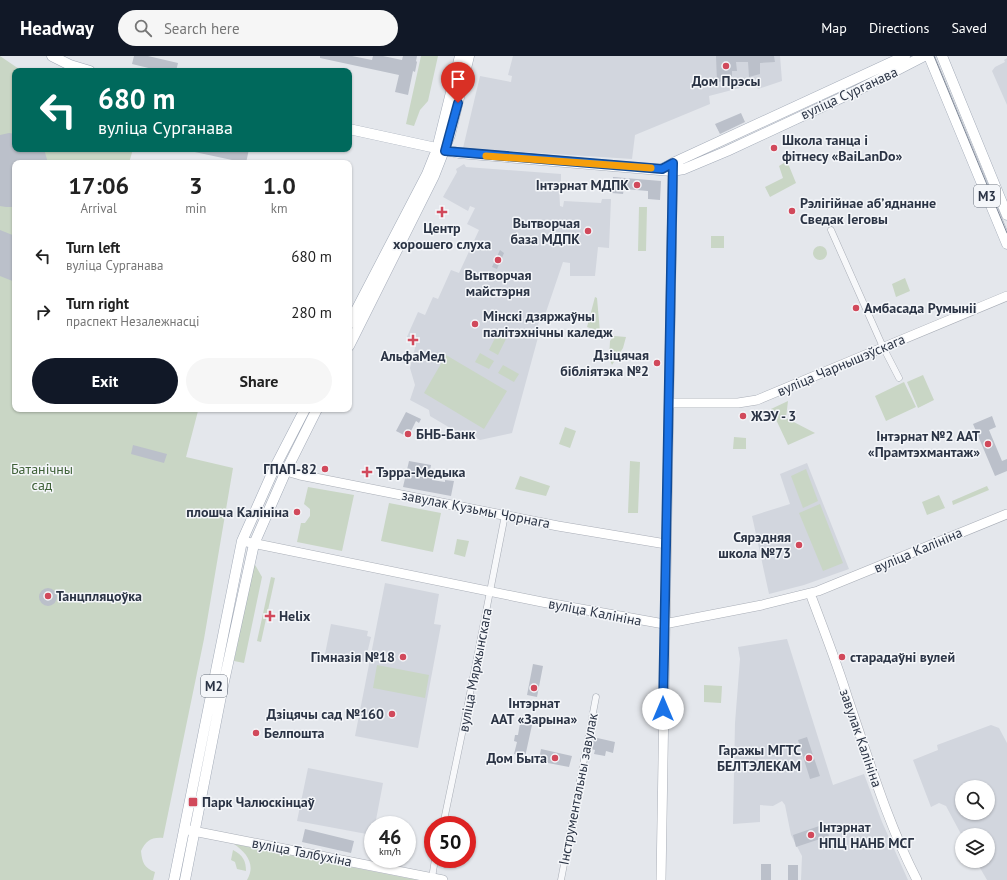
<!DOCTYPE html>
<html lang="en">
<head>
<meta charset="utf-8">
<style>
	:root { --surface:#fff; --page:#f6f6f6; --text:#222; --muted:#767676; --accent:#111827 }
	body { margin:0; font-family:"PT Sans",sans-serif; background:var(--page); color:var(--text); height:100vh; display:flex; flex-direction:column; font-size:15px; white-space:nowrap }
	* { box-sizing:border-box; margin:0 }
	p { font-size:13px; color:var(--muted) }
	.icon { flex:none; width:22px; height:22px; fill:none; stroke:currentColor; stroke-width:2; stroke-linecap:round; stroke-linejoin:round }
	.map { position:relative; flex:1; overflow:hidden }
	.sheet { position:absolute; left:12px; top:104px; width:340px; height:252px; display:flex; flex-direction:column; background:var(--surface); border-radius:8px; box-shadow:0 1px 3px #0004 }
	.sheet>* { flex:none }
	.top-card { position:absolute; left:12px; top:12px; width:340px; height:84px; border-radius:8px; box-shadow:0 1px 3px #0004; background:#00695c; color:#fff; overflow:hidden }
	.controls { position:absolute; left:955px; top:724px; display:grid; gap:8px }
	.controls a { display:grid; place-items:center; width:40px; height:40px; border-radius:50%; background:var(--surface); box-shadow:0 1px 3px #0004; font-size:20px }
	.speed { position:absolute; left:364px; top:760px; display:flex; gap:8px; font-size:20px; font-weight:700; text-align:center }
	.speed>* { display:grid; place-content:center; width:52px; height:52px; border-radius:50%; background:var(--surface); box-shadow:0 1px 3px #0004; line-height:1 }
	.speed small { font-size:10px; font-weight:400 }
	.speed .limit { border:6px solid #d22; background:#fff; color:#111 }
	.pin { position:absolute; display:grid; place-items:center; width:34px; height:34px; color:#fff; margin:-41px -17px; border-radius:50% 50% 50% 0; rotate:-45deg; box-shadow:0 0 4px #0007 }
	.pin .icon { rotate:45deg }
	.me { position:absolute; width:44px; margin:-22px; rotate:0deg; stroke-linejoin:round; filter:drop-shadow(0 0 3px #0008) }
	.turn { display:flex; align-items:center; gap:14px; height:84px; padding:0 20px; font-size:18px }
	.turn .icon { width:52px; height:52px; stroke-width:2.5 }
	.turn b { display:block; font-size:28px; line-height:34px }
	.eta { display:flex; justify-content:space-evenly; align-items:center; height:68px; text-align:center }
	.eta b { font-size:24px; font-weight:700; line-height:28px }
	.action { display:flex; gap:8px; margin-top:auto; padding:8px 20px }
	.action a { flex:1; height:46px; border-radius:24px; background:var(--accent); color:#fff; font-size:16px; font-weight:700; line-height:46px; text-align:center }
	.action a+a { background:var(--page); color:var(--text) }
	ul { padding:0; list-style:none }
	li { display:flex; align-items:center; gap:12px; height:56px; padding:0 20px }
	li div { flex:1 }
	li b { display:block; font-size:15px }
	li em { font-style:normal }
	header { display:flex; align-items:center; gap:24px; box-sizing:border-box; height:56px; padding:0 20px; background:var(--accent); color:#fff }
	header strong { font-size:19px }
	nav { display:flex; gap:22px; margin-inline-start:auto; font-size:14px }
	.search { width:280px; height:36px; background:var(--page); display:flex; align-items:center; gap:10px; box-sizing:border-box; padding:0 14px; border-radius:22px; color:var(--muted); font-size:15px }
	.map>svg:first-child { display:block }
</style>
</head>
<body>
<header>
<strong>Headway</strong>
<div class="search"><svg class="icon" aria-label="search" viewBox="0 0 24 24"><circle cx="10" cy="10" r="6"/><path d="M15 15l6 6"/></svg>Search here</div>
<nav><a>Map</a><a>Directions</a><a>Saved</a></nav>
</header>
<div class="map">
<svg width="1007" height="824" viewBox="0 0 1007 824">
	<rect width="100%" height="100%" fill="#e4e7ec"/>
	<!-- built -->
	<path fill="#d2d6de" fill-rule="evenodd" d="M 513,0 L 780,0 L 782,25 L 758,33 L 755,28 L 709,40 L 710,48 L 635,79 L 632,103 L 463,92 L 480,20 L 511,26 L 512,20 L 508,19 Z
		M 1007,2 L 1007,49 L 992,15 L 995,11 L 1005,6 L 1004,4 Z
		M 464,108 L 466,111 L 561,118 L 561,128 L 559,130 L 560,150 L 563,151 L 564,145 L 601,147 L 602,143 L 611,143 L 609,192 L 598,191 L 595,220 L 570,220 L 570,207 L 563,206 L 544,262 L 539,265 L 538,269 L 540,274 L 512,377 L 480,384 L 464,375 L 462,379 L 430,360 L 429,354 L 410,344 L 415,329 L 410,312 L 416,288 L 406,283 L 418,256 L 425,259 L 433,241 L 438,243 L 451,214 L 459,217 L 479,174 L 467,168 L 475,152 L 470,150 L 468,155 L 443,141 L 457,116 L 456,113 Z
		M 807,407 L 849,513 L 804,529 L 769,538 L 752,460 L 790,448 L 780,418 Z
		M 385,527 L 439,538 L 434,568 L 441,569 L 418,692 L 355,680 Z
		M 331,568 L 368,575 L 367,580 L 371,581 L 365,606 L 325,598 Z
		M 787,583 L 833,729 L 864,718 L 882,766 L 908,824 L 801,824 L 802,800 L 791,779 L 785,749 L 782,745 L 773,750 L 760,749 L 760,766 L 733,768 L 735,667 L 740,603 L 738,591 Z
		M 991,669 L 999,672 L 1007,687 L 1007,824 L 987,824 L 976,805 L 988,805 L 988,779 L 962,780 L 946,750 L 939,747 L 931,751 L 913,704 L 938,694 L 937,689 ZM 962,731 L 988,731 L 988,757 L 962,757 Z
		M 308,712 L 383,727 L 375,769 L 373,769 L 372,779 L 297,765 Z"/>
	<!-- green -->
	<path fill="#c9d6c5" d="M 0,0 L 22,15 L 15,15 L 15,93 L 133,93 L 129,107 L 15,107 L 15,353 L 192,353 L 198,355 L 186,401 L 233,412 L 204,583 L 163,782 C 151,781 146,785 141,795 C 142,806 144,812 155,816 L 153,824 L 0,824 Z
		M 421,0 L 438,0 L 428,45 L 420,54 L 414,70 L 406,68 Z
		M 787,105 L 796,127 L 770,141 L 765,131 L 783,122 L 779,110 Z
		M 639,151 L 647,151 L 646,195 L 638,195 Z
		M 711,180 L 724,180 L 724,192 L 711,192 Z
		M813 197a7 7 0 1 1 14 0a7 7 0 1 1-14 0Z
		M 905,222 L 910,235 L 896,241 L 892,228 Z
		M 595,241 L 597,242 L 600,276 L 587,271 Z
		M 499,274 L 508,279 L 498,299 L 489,294 Z
		M 614,280 L 626,281 L 623,292 L 612,309 L 609,302 L 610,285 Z
		M 480,297 L 494,305 L 489,313 L 475,306 Z
		M 446,299 L 507,335 L 484,373 L 424,337 Z
		M 503,309 L 519,318 L 514,326 L 498,317 Z
		M 923,319 L 934,344 L 918,352 L 907,326 Z
		M 904,326 L 916,351 L 886,365 L 875,340 Z
		M 788,345 L 786,362 L 815,377 L 788,389 L 771,353 Z
		M 565,371 L 576,375 L 570,392 L 559,388 Z
		M 734,381 L 746,382 L 746,393 L 733,393 Z
		M 630,405 L 640,406 L 638,457 L 628,457 Z
		M 806,413 L 818,445 L 803,452 L 791,420 Z
		M 520,420 L 550,430 L 546,440 L 515,433 Z
		M 987,430 L 989,434 L 953,449 L 952,445 Z
		M 308,431 L 354,439 L 342,495 L 297,486 L 301,467 L 305,467 L 310,460 L 310,453 L 304,448 Z
		M 939,439 L 945,452 L 927,459 L 922,446 Z
		M 389,447 L 441,457 L 433,496 L 381,485 Z
		M 820,448 L 843,507 L 823,515 L 799,457 Z
		M 457,483 L 469,485 L 465,501 L 454,498 Z
		M 254,507 L 262,521 L 244,607 L 234,605 Z
		M 271,521 L 275,522 L 261,586 L 257,585 Z
		M 377,609 L 429,619 L 425,642 L 373,632 Z
		M 704,629 L 722,630 L 721,647 L 704,646 Z
		M 234,788 L 417,824 L 247,824 C 256,809 247,797 234,788 Z
		M 233,794 C 243,799 246,805 246,815 L 237,813 L 235,806 L 231,804 Z"/>
	<!-- building -->
	<path fill="#bbc0ca" d="M 134,0 L 148,0 L 178,7 L 176,15 L 161,15 L 132,8 Z
		M 320,0 L 352,0 L 372,4 L 373,0 L 383,0 L 402,4 L 403,0 L 417,0 L 416,5 L 417,6 L 415,16 L 413,15 L 408,39 L 395,36 L 399,19 L 320,2 Z
		M 716,0 L 774,0 L 775,6 L 760,7 L 760,18 L 749,21 L 748,6 L 736,6 L 737,15 L 732,15 L 732,20 L 727,20 L 728,25 L 717,26 Z
		M 741,57 L 745,66 L 720,78 L 715,68 Z
		M 9,77 L 15,78 L 15,93 L 44,93 L 48,107 L 15,107 L 15,151 L 6,151 L 0,150 L 0,79 Z
		M 190,93 L 249,93 L 246,107 L 190,95 Z
		M 613,121 L 661,125 L 660,144 L 648,143 L 648,135 L 624,133 L 623,138 L 612,137 Z
		M 0,174 L 15,180 L 15,226 L 0,220 Z
		M 500,194 L 504,197 L 497,213 L 492,211 Z
		M 406,356 L 421,363 L 419,367 L 416,365 L 408,381 L 396,375 Z
		M 992,360 L 996,371 L 989,374 L 1002,405 L 1007,403 L 1007,415 L 995,420 L 973,368 Z
		M 133,389 L 167,398 L 164,407 L 131,398 Z
		M 409,405 L 431,409 L 429,420 L 432,421 L 432,424 L 445,426 L 445,424 L 454,425 L 451,440 L 403,431 Z
		M39 541a9 9 0 1 1 18 0a9 9 0 1 1-18 0Z
		M 533,608 L 543,610 L 537,641 L 527,639 Z
		M 520,667 L 532,669 L 525,701 L 514,698 L 517,686 L 514,685 L 515,679 L 518,679 Z
		M 593,681 L 615,686 L 613,697 L 606,695 L 605,700 L 594,698 L 595,694 L 591,693 Z
		M 807,681 L 820,720 L 810,723 L 798,684 Z
		M 541,693 L 572,700 L 569,711 L 548,707 L 548,706 L 539,704 Z
		M 825,768 L 829,780 L 796,791 L 793,779 Z
		M 305,773 L 354,785 L 351,797 L 302,786 Z
		M 761,808 L 771,808 L 771,824 L 761,824 Z
		M 788,809 L 798,809 L 798,824 L 788,824 Z"/>
	<g fill="none" stroke-linecap="round" stroke-linejoin="round">
		<!-- street casing -->
		<g stroke="#a9aeb7" stroke-width="7">
			<path id="street" d="M 831,174 L 883,291 L 899,322
				M 443,769 L 463,673 L 505,459
				M 432,822 L 435,803
				M 561,824 L 596,641"/>
		</g>
		<!-- secondary casing -->
		<g stroke="#a9aeb7" stroke-width="10">
			<path id="secondary" d="M 669,347 L 738,347 L 757,344 L 1007,240
				M 286,415 L 300,419 L 558,470 L 666,488
				M 242,485 L 542,546 L 664,568 L 762,549 L 818,535 L 1007,458
				M 810,537 C 823,572 837,607 848,643 C 869,704 887,766 917,824
				M 188,774 L 443,824
				M 661,824 L 673,108"/>
		</g>
		<!-- primary casing -->
		<g stroke="#a3abb8" stroke-width="11">
			<path id="primary" d="M 52,0 L 70,9 L 90,15
				M 929,0 L 1007,188
				M 942,0 L 1007,159
				M 349,73 L 459,97 L 672,115 L 684,113 L 727,95 L 858,34 L 924,0
				M 662,113 L 673,107 L 905,0
				M 349,268 L 427,118 L 437,93 L 460,0
				M 349,290 L 434,120 L 450,79 L 469,0
				M 174,824 L 242,485 L 274,413 L 305,353
				M 185,824 L 223,630 L 254,488 L 286,415 L 317,353"/>
		</g>
		<!-- street -->
		<use href="#street" stroke="#f7f8fa" stroke-width="6"/>
		<!-- secondary -->
		<use href="#secondary" stroke="#fff" stroke-width="9"/>
		<!-- primary -->
		<use href="#primary" stroke="#fff" stroke-width="10"/>
		<!-- tram -->
		<path stroke="#7d8696" stroke-width="1" d="M 934,0 L 1007,177"/>
	</g>
	<g fill="none" stroke-linecap="round" stroke-linejoin="round">
		<!-- route casing -->
		<g stroke="#114b97" stroke-width="10">
			<path id="route" d="M 458,47 L 445,95 L 662,113 L 673,107 L 663,653"/>
		</g>
		<!-- route -->
		<use href="#route" stroke="#1a73e8" stroke-width="7"/>
		<!-- slow -->
		<path stroke="#f59e0b" stroke-width="7" d="M 486,100 L 651,112"/>
	</g>
	<!-- markers -->
	<g fill="#d1495b" stroke="#f4f6f9" stroke-width="1.5">
		<circle cx="726" cy="10" r="4"/>
		<circle cx="774" cy="92" r="4"/>
		<circle cx="637" cy="129" r="4"/>
		<circle cx="792" cy="155" r="4"/>
		<path d="M440 150h4v4h4v4h-4v4h-4v-4h-4v-4h4z"/>
		<circle cx="588" cy="175" r="4"/>
		<circle cx="498" cy="204" r="4"/>
		<circle cx="856" cy="252" r="4"/>
		<circle cx="475" cy="268" r="4"/>
		<path d="M411 278h4v4h4v4h-4v4h-4v-4h-4v-4h4z"/>
		<circle cx="657" cy="307" r="4"/>
		<circle cx="743" cy="360" r="4"/>
		<circle cx="408" cy="378" r="4"/>
		<circle cx="988" cy="388" r="4"/>
		<circle cx="325" cy="413" r="4"/>
		<path d="M365 410h4v4h4v4h-4v4h-4v-4h-4v-4h4z"/>
		<circle cx="297" cy="456" r="4"/>
		<circle cx="799" cy="489" r="4"/>
		<circle cx="48" cy="540" r="4"/>
		<path d="M268 554h4v4h4v4h-4v4h-4v-4h-4v-4h4z"/>
		<circle cx="403" cy="601" r="4"/>
		<circle cx="842" cy="601" r="4"/>
		<circle cx="534" cy="632" r="4"/>
		<circle cx="392" cy="658" r="4"/>
		<circle cx="256" cy="677" r="4"/>
		<circle cx="555" cy="702" r="4"/>
		<circle cx="809" cy="702" r="4"/>
		<rect x="188" y="741" width="10" height="10" rx="2"/>
		<circle cx="811" cy="779" r="4"/>
	</g>
	<g text-anchor="middle" stroke-width="3" stroke-linejoin="round" paint-order="stroke">
		<!-- shield labels -->
		<g fill="#f4f6f9" stroke="#676e7b" stroke-width="1">
			<rect x="974" y="129" width="26" height="22" rx="3"/>
			<rect x="201" y="619" width="26" height="22" rx="3"/>
		</g>
		<g font-size="13" font-weight="bold" fill="#2b3445">
			<text x="987" y="145">М3</text>
			<text x="214" y="635">М2</text>
		</g>
		<!-- poi labels -->
		<g font-size="14" font-weight="bold" fill="#2b3445" stroke="#f4f6f9" text-anchor="start">
			<text x="726" y="30" text-anchor="middle">Дом Прэсы</text>
			<text x="782" y="89">Школа танца і<tspan x="782" dy="16">фітнесу «BaiLanDo»</tspan></text>
			<text x="629" y="134" text-anchor="end">Інтэрнат МДПК</text>
			<text x="800" y="152">Рэлігійнае абʼяднанне<tspan x="800" dy="16">Сведак Іеговы</tspan></text>
			<text x="580" y="172" text-anchor="end">Вытворчая<tspan x="580" dy="16">база МДПК</tspan></text>
			<text x="442" y="177" text-anchor="middle">Центр<tspan x="442" dy="16">хорошего слуха</tspan></text>
			<text x="498" y="224" text-anchor="middle">Вытворчая<tspan x="498" dy="16">майстэрня</tspan></text>
			<text x="864" y="257">Амбасада Румыніі</text>
			<text x="483" y="265">Мінскі дзяржаўны<tspan x="483" dy="16">палітэхнічны каледж</tspan></text>
			<text x="649" y="304" text-anchor="end">Дзіцячая<tspan x="649" dy="16">бібліятэка №2</tspan></text>
			<text x="413" y="305" text-anchor="middle">АльфаМед</text>
			<text x="751" y="365">ЖЭУ - 3</text>
			<text x="416" y="383">БНБ-Банк</text>
			<text x="980" y="385" text-anchor="end">Інтэрнат №2 ААТ<tspan x="980" dy="16">«Прамтэхмантаж»</tspan></text>
			<text x="317" y="418" text-anchor="end">ГПАП-82</text>
			<text x="376" y="421">Тэрра-Медыка</text>
			<text x="289" y="461" text-anchor="end">плошча Калініна</text>
			<text x="791" y="486" text-anchor="end">Сярэдняя<tspan x="791" dy="16">школа №73</tspan></text>
			<text x="56" y="545">Танцпляцоўка</text>
			<text x="279" y="565">Helix</text>
			<text x="395" y="606" text-anchor="end">Гімназія №18</text>
			<text x="850" y="606">старадаўні вулей</text>
			<text x="534" y="652" text-anchor="middle">Інтэрнат<tspan x="534" dy="16">ААТ «Зарына»</tspan></text>
			<text x="384" y="663" text-anchor="end">Дзіцячы сад №160</text>
			<text x="264" y="682">Белпошта</text>
			<text x="801" y="699" text-anchor="end">Гаражы МГТС<tspan x="801" dy="16">БЕЛТЭЛЕКАМ</tspan></text>
			<text x="547" y="707" text-anchor="end">Дом Быта</text>
			<text x="202" y="751">Парк Чалюскінцаў</text>
			<text x="819" y="776">Інтэрнат<tspan x="819" dy="16">НПЦ НАНБ МСГ</tspan></text>
		</g>
		<!-- street labels -->
		<g font-size="14" fill="#2b3445" stroke="#f4f6f9">
			<text transform="translate(849 37) rotate(-25)" y="5">вуліца Сурганава</text>
			<text transform="translate(841 309) rotate(-23)" y="5">вуліца Чарнышэўскага</text>
			<text transform="translate(476 453) rotate(11)" y="5">завулак Кузьмы Чорнага</text>
			<text transform="translate(918 494) rotate(-23)" y="5">вуліца Калініна</text>
			<text transform="translate(595 556) rotate(11)" y="5">вуліца Калініна</text>
			<text transform="translate(475 614) rotate(-79)" y="5">вуліца Мяржынскага</text>
			<text transform="translate(861 682) rotate(71)" y="5">завулак Калініна</text>
			<text transform="translate(578 733) rotate(-79)" y="5">Інструментальны завулак</text>
			<text transform="translate(302 796) rotate(11)" y="5">вуліца Талбухіна</text>
		</g>
		<!-- park labels -->
		<g font-size="14" fill="#3f6138" stroke="#f4f6f9">
			<text x="42" y="418">Батанічны<tspan x="42" dy="16">сад</tspan></text>
		</g>
	</g>
</svg>
<div class="controls">
<a><svg class="icon" aria-label="search" viewBox="0 0 24 24"><circle cx="10" cy="10" r="6"/><path d="M15 15l6 6"/></svg></a>
<a><svg class="icon" aria-label="layers" viewBox="0 0 24 24"><path d="M12 4l9 5-9 5-9-5zM3 14l9 5 9-5"/></svg></a>
</div>
<div class="speed"><div>46<small>km/h</small></div><div class="limit">50</div></div>
<div class="pin" style="left:458px;top:47px;background:#d93025"><svg class="icon" aria-label="arrive" viewBox="0 0 24 24"><path d="M6 21V4h12l-3 4 3 4H6"/></svg></div>
<svg class="me" style="left:663px;top:653px" viewBox="-20 -20 40 40"><circle r="19" fill="#fff"/><path d="M0-13L10 11 0 6-10 11z" fill="#1a73e8"/></svg>
<div class="top-card">
<div class="turn"><svg class="icon" aria-label="left" viewBox="0 0 24 24"><path d="M17 20v-9H6M10 6l-5 5 5 5"/></svg><div><b>680 m</b>вуліца Сурганава</div></div>
</div>
<section class="sheet">
<div class="eta">
<div><b>17:06</b><p>Arrival</p></div>
<div><b>3</b><p>min</p></div>
<div><b>1.0</b><p>km</p></div>
</div>
<ul>
<li><svg class="icon" aria-label="left" viewBox="0 0 24 24"><path d="M17 20v-9H6M10 6l-5 5 5 5"/></svg><div><b>Turn left</b><p>вуліца Сурганава</p></div><em>680 m</em></li>
<li><svg class="icon" aria-label="right" viewBox="0 0 24 24"><path d="M7 20v-9h11M14 6l5 5-5 5"/></svg><div><b>Turn right</b><p>праспект Незалежнасці</p></div><em>280 m</em></li>
</ul>
<div class="action"><a>Exit</a><a>Share</a></div>
</section>
</div>
</body>
</html>
